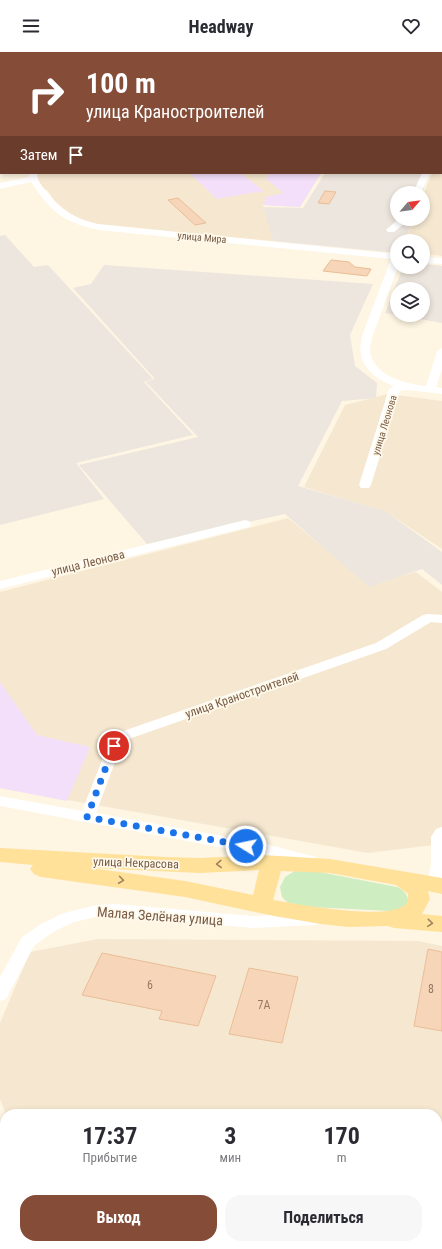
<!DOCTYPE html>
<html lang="ru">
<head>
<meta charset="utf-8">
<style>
	:root { --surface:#fff; --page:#f7f7f7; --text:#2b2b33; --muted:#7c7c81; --accent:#854c38 }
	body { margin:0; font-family:"Roboto Condensed",sans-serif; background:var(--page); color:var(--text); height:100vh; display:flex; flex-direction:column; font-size:15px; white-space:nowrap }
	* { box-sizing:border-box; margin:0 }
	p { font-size:13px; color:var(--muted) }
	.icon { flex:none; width:22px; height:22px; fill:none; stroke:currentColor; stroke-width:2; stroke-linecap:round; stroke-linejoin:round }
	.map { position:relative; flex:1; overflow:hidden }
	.panel { position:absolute; left:0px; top:1057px; width:442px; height:140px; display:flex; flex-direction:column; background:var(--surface); border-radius:16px 16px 0 0; box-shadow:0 2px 6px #0003 }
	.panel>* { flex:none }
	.guide { position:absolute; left:0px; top:0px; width:442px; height:122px; box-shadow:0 2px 6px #0003; background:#854c38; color:#fff; overflow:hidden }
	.needle { width:26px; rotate:62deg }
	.fabs { position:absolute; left:390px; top:134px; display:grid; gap:8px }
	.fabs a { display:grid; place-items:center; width:40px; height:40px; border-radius:50%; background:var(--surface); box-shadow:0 2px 6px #0003; font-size:20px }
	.pin { position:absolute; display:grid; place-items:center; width:34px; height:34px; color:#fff; margin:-17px; border:2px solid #fff; border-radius:50%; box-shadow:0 1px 4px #0007 }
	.me { position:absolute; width:44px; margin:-22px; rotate:280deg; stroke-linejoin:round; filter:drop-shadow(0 0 3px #0008) }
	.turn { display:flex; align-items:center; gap:14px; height:84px; padding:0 20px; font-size:18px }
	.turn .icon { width:52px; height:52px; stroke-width:2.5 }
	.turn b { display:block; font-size:28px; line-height:34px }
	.then { display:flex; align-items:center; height:38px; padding:0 20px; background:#0003; gap:8px; font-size:15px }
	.eta { display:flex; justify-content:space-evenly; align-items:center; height:68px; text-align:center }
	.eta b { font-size:24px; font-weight:700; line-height:28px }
	.button { display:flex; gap:8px; margin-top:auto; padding:8px 20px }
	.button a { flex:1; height:46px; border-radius:16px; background:var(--accent); color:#fff; font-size:16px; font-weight:700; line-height:46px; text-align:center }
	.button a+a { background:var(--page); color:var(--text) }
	header { display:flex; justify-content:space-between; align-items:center; height:52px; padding:0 20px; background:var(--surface); font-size:18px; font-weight:700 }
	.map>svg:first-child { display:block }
</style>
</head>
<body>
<header><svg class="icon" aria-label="menu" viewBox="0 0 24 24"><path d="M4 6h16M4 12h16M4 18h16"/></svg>Headway<svg class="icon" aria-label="heart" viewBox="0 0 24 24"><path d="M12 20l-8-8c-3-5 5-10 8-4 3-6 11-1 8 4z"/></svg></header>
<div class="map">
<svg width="442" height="1197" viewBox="0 0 442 1197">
	<rect width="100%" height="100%" fill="#fef5e2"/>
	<!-- residential -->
	<path fill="#f6e8d0" d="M 441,106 L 442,106 L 442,204 L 423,201 L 423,189 L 405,189 L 414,167 L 423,167 L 423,143 L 432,121 L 441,121 Z
		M 35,121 L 321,121 L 300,155 L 263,153 L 273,189 L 95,173 L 76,168 L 56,151 L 47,138 L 42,137 Z
		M 388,342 L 442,349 L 442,497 L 386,460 L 304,435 L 345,353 Z
		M 288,466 L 369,533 L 416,520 L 442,540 L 442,792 L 368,801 L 0,736 L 0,540 Z
		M 98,887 L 418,889 L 442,894 L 442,1197 L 61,1197 L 59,1192 L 437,1192 L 437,1062 L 6,1062 L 0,1047 L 0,971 L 30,900 Z"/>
	<!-- industrial -->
	<path fill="#ede6de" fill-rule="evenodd" d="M 325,121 L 429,121 L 422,141 L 397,141 L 397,167 L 413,167 L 405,189 L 397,189 L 397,201 L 273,189 L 263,155 L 303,156 Z
		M 5,183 L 34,215 L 48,213 L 153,327 L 144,330 L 193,383 L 76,411 L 104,447 L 0,473 L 0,184 Z
		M 423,212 L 442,214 L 442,271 L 385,261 L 403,215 L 423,215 ZM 397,237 L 423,237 L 423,263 L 397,263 Z
		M 104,213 L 373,232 L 350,283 L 355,314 L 377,331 L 376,346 L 342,349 L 298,434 L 385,459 L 442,500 L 442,533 L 422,517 L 369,535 L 285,462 L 147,492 L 79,413 L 198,385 L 146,330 L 155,327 L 73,236 L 91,232 Z"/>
	<!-- education -->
	<path fill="#f3dffa" d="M 189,121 L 240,121 L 264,139 L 217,147 Z
		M 269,121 L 321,121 L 300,155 L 263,153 L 266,145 L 284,141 L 266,127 Z
		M 0,630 L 37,683 L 90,695 L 67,749 L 0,736 Z
		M 437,1164 L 442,1165 L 442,1197 L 357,1197 L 358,1192 L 437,1192 Z"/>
	<!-- green -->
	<path fill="#ceedc0" d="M 58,0 L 442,0 L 442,87 L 441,1 L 56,1 Z
		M 295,819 L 314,819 L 397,835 C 407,839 414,852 401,857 C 398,858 394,858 391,859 L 310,855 L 288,851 L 282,845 L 280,835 L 285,825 Z"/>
	<!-- building -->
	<path fill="#f6d5b8" stroke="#eabd97" d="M 325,139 L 336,140 L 329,152 L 318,151 Z
		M 178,146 L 206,171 L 195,173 L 168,148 Z
		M 331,208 L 349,210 L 355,215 L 371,217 L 367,224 L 323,219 Z
		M 428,897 L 442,900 L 442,979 L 414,974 Z
		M 102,901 L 216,924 L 198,974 L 159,967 L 162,959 L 82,943 Z
		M 249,916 L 298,925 L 282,991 L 229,982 Z"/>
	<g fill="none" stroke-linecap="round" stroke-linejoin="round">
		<!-- minor -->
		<path fill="#fff" fill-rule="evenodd" d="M 29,121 L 37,121 C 37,129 42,134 47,140 C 61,158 76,167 98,172 L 397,202 L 397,215 L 398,215 C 392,231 386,248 380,264 C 377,274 371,285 370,296 C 370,323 405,332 426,334 L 437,299 L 442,296 L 442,317 L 436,335 L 442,336 L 442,342 L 408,338 L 400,339 L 371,433 L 369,436 L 361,436 L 359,433 L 389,337 L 394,334 C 369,325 354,308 363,281 L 391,207 L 98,178 C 61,169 52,161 31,130 L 0,137 L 0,131 L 29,125 Z
			M 422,121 L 430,121 L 421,141 L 413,141 Z
			M 399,167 L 410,167 L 394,180 L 388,180 L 386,178 L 388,176 Z
			M 423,205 L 442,206 L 442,212 L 423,211 Z
			M 245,468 L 249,469 L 251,472 L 249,475 L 0,537 L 0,529 Z
			M 428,562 L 442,563 L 442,571 L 431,570 L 386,597 L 123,689 L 96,761 L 262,791 L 316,805 L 318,809 L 316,813 L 310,815 L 262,803 L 0,754 L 0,744 L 82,759 L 112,683 L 376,591 L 423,563 Z
			M 442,775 L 442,835 L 435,839 L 429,837 L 427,833 L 431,813 L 431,785 L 436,777 Z
			M 116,852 L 253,864 L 314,861 L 320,863 L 323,867 L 320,871 L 314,873 L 253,876 L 116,864 L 96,865 L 74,870 L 53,880 L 34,894 L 6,947 L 0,949 L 0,925 L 22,885 L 41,872 L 64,861 L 96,853 Z
			M 0,1081 L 5,1082 L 5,1108 L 0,1107 Z
			M 36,1192 L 56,1192 L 58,1197 L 38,1197 Z"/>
		<!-- major -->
		<path fill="#ffe199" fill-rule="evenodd" d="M 0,26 L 1,26 L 1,32 L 0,32 Z
			M 441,100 L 442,100 L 442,106 L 441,106 Z
			M 0,796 L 166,805 L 200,806 L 262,803 L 330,807 L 442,826 L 442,842 L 428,839 L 430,847 L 422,862 L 442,864 L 442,880 L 394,876 L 388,874 L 348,875 L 321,872 L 274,864 L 185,845 L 41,825 L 34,822 L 30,817 L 33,813 L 0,810 ZM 91,816 L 200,821 L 259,818 L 253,843 L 185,829 ZM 281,819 L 330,821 L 396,833 L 408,842 C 408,846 408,851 405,853 C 386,869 297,852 273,848 Z"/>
	</g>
	<!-- one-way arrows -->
	<defs><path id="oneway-chevron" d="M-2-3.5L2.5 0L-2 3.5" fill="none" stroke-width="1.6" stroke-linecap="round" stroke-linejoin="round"/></defs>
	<g stroke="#a0845f">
		<use href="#oneway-chevron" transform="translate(219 812) rotate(178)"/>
		<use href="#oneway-chevron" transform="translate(121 828) rotate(8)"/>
		<use href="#oneway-chevron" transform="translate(430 871) rotate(5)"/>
	</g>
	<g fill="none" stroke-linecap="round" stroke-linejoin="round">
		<!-- route -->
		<path stroke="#1a73e8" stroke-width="7" stroke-dasharray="0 12.6" d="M 114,694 L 87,765 L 246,794"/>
	</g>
	<g text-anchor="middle" stroke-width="3.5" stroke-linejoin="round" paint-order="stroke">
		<!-- far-street labels -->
		<g font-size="10" fill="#785c46" stroke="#fff9eb">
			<text transform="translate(202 185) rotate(5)" y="4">улица Мира</text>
			<text transform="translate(384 373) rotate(-73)" y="4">улица Леонова</text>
		</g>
		<!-- street labels -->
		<g font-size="12" fill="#785c46" stroke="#fff9eb">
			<text transform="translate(88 511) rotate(-14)" y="4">улица Леонова</text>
			<text transform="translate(242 643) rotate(-19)" y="4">улица Краностроителей</text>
			<text transform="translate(136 811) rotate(2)" y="4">улица Некрасова</text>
		</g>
		<!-- near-number labels -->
		<g font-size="12" fill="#987a62">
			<text x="150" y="937">6</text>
			<text x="431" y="941">8</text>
			<text x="264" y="957">7А</text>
		</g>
		<!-- near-street labels -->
		<g font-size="14" fill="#785c46" stroke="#fff9eb">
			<text transform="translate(160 864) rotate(4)" y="5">Малая Зелёная улица</text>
		</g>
	</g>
</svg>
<div class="fabs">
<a><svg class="needle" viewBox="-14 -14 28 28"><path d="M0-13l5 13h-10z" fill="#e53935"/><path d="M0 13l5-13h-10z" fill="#7c7c81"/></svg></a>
<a><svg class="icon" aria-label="search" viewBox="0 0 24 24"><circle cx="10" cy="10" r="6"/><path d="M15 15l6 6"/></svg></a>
<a><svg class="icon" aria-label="layers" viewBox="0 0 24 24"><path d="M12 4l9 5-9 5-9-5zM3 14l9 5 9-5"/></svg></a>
</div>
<div class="pin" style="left:114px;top:694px;background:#d93025"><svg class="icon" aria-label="arrive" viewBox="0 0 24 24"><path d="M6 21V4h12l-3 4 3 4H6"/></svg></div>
<svg class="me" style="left:246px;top:794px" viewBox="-20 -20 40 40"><circle r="17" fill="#1a73e8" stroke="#fff" stroke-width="3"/><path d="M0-11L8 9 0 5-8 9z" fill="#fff"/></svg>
<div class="guide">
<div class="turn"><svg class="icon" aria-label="right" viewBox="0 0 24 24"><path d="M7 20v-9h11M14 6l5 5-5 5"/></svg><div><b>100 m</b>улица Краностроителей</div></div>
<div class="then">Затем<svg class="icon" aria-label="arrive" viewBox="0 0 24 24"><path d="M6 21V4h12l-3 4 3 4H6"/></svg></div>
</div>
<section class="panel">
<div class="eta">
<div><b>17:37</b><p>Прибытие</p></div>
<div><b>3</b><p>мин</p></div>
<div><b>170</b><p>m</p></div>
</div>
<div class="button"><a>Выход</a><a>Поделиться</a></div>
</section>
</div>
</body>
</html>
